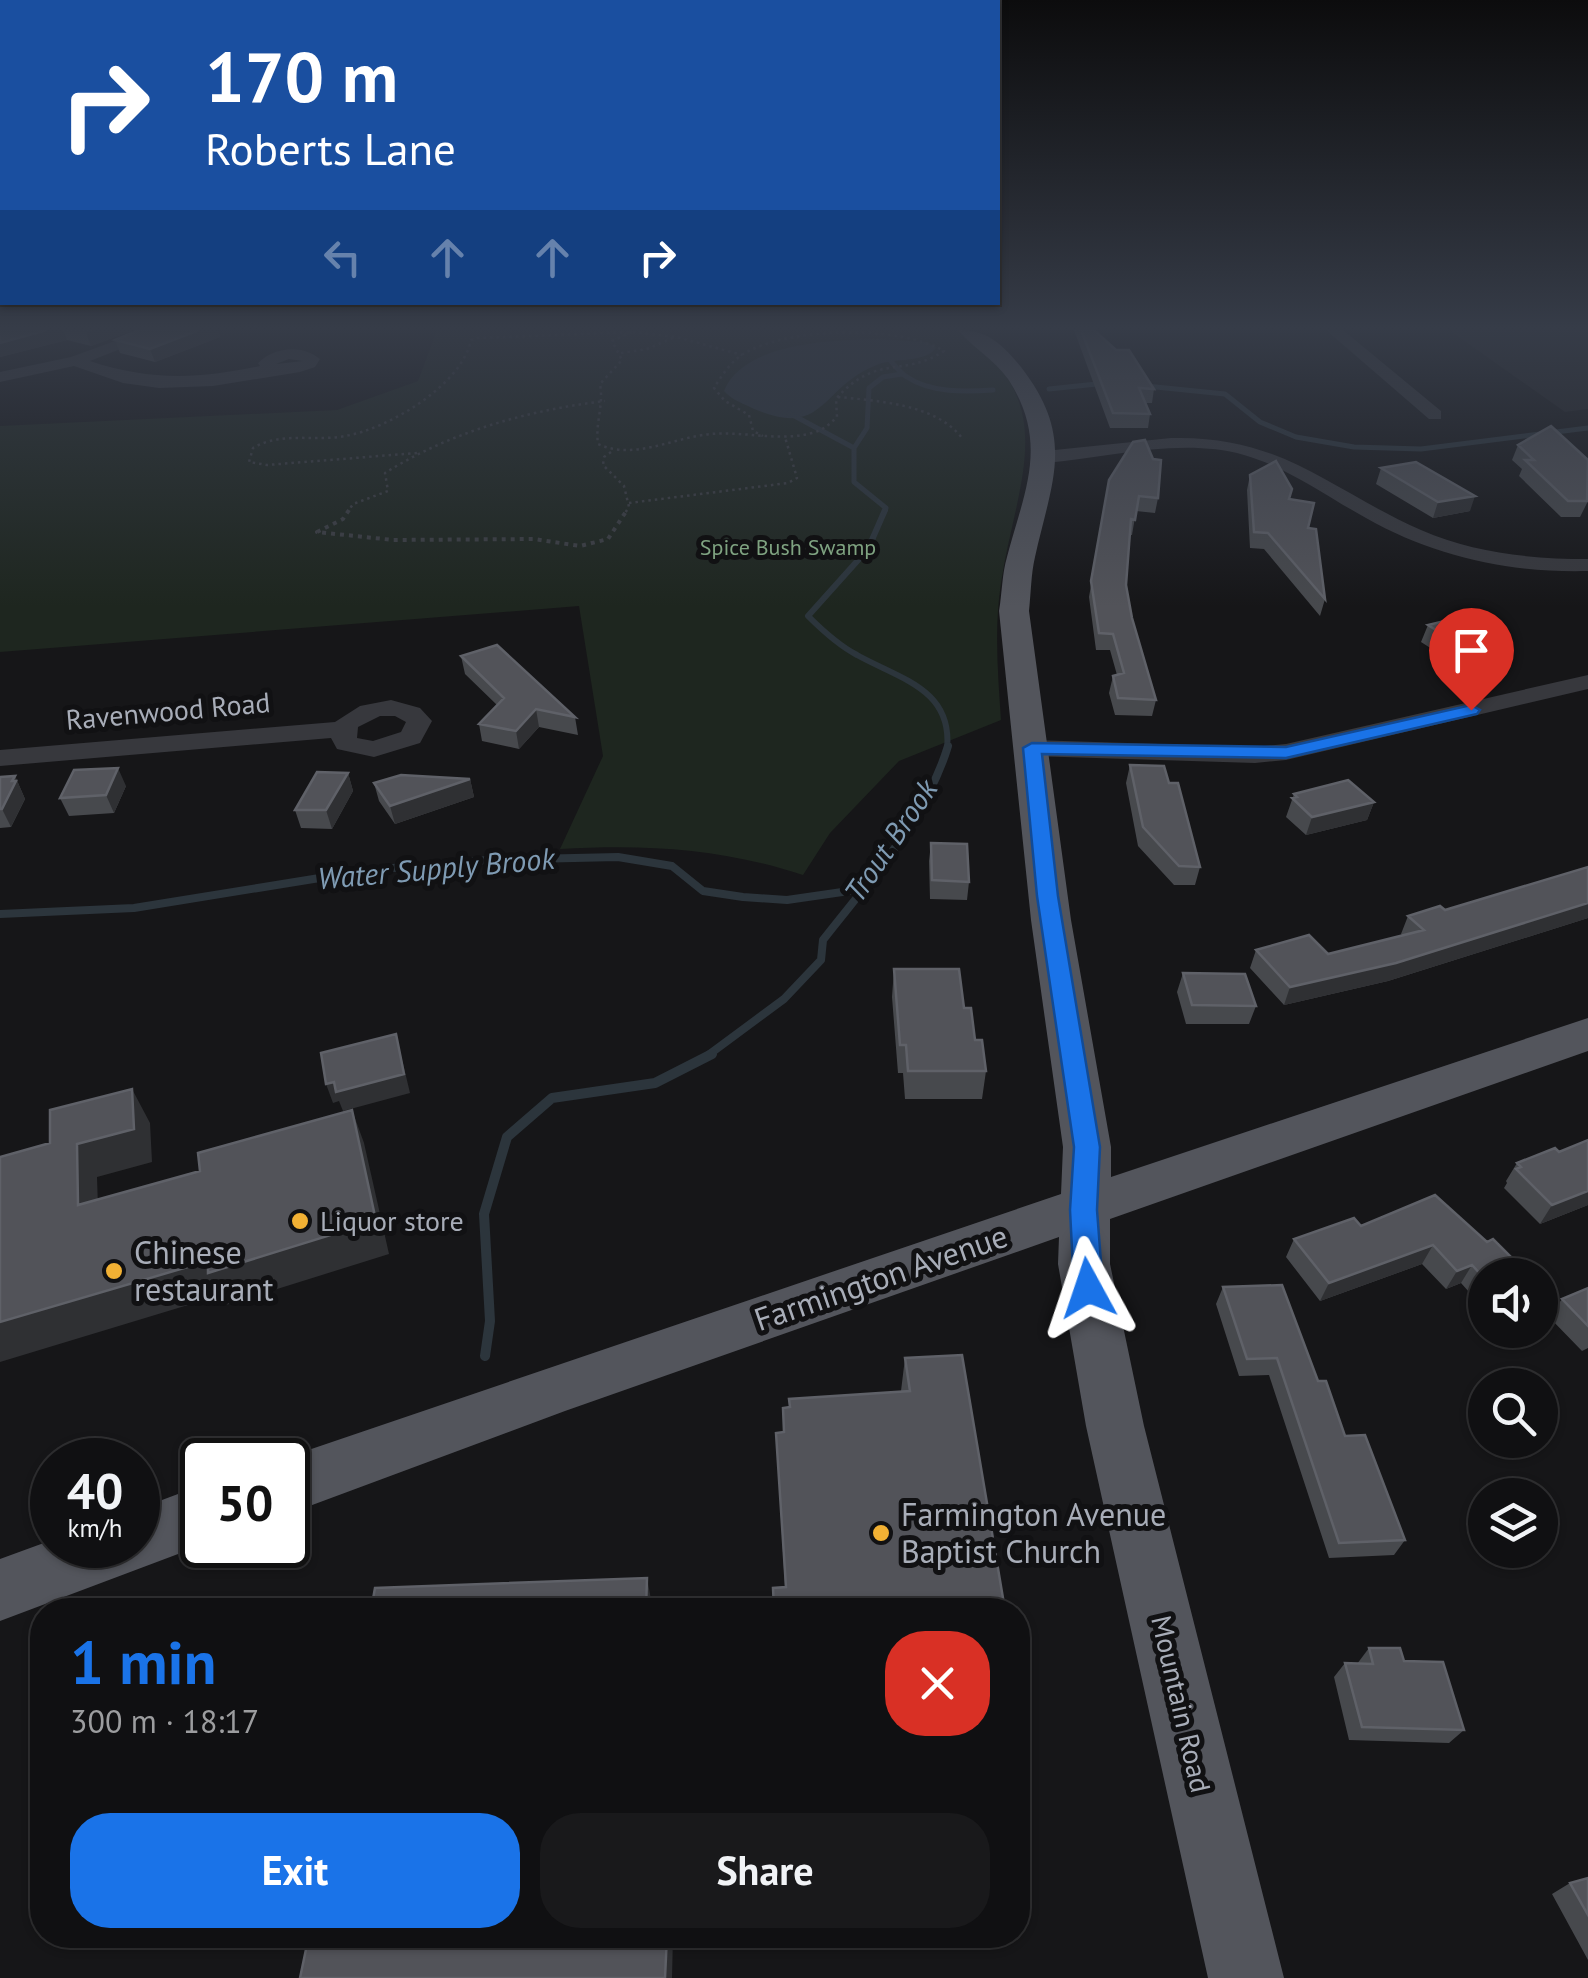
<!DOCTYPE html>
<html lang="en">
<head>
<meta charset="utf-8">
<style>
	:root { --surface:#101012; --page:#19191b; --text:#f1f3f6; --muted:#9c9d9f; --line:#303032; --accent:#1a73e8 }
	body { margin:0; font-family:"PT Sans",sans-serif; background:var(--page); color:var(--text); height:100vh; display:flex; flex-direction:column; font-size:38px; white-space:nowrap }
	* { box-sizing:border-box; margin:0 }
	p { font-size:32px; color:var(--muted) }
	.icon { flex:none; width:55px; height:55px; fill:none; stroke:currentColor; stroke-width:2; stroke-linecap:round; stroke-linejoin:round }
	.map { position:relative; flex:1; overflow:hidden }
	.drawer { position:absolute; left:30px; top:1598px; width:1000px; height:350px; display:flex; flex-direction:column; background:var(--surface); border-radius:40px; box-shadow:0 2px 8px #0004,0 0 0 2px var(--line) }
	.drawer>* { flex:none }
	.hud { position:absolute; left:0px; top:0px; width:1000px; height:305px; box-shadow:0 2px 8px #0004,0 0 0 2px var(--line); background:#1a4fa0; color:#fff; overflow:hidden }
	.buttons { position:absolute; left:1468px; top:1258px; display:grid; gap:20px }
	.buttons a { display:grid; place-items:center; width:90px; height:90px; border-radius:50%; background:var(--surface); box-shadow:0 2px 8px #0004,0 0 0 2px var(--line); font-size:50px }
	.speed { position:absolute; left:30px; top:1438px; display:flex; gap:20px; font-size:50px; font-weight:700; text-align:center }
	.speed>* { display:grid; place-content:center; width:130px; height:130px; border-radius:50%; background:var(--surface); box-shadow:0 2px 8px #0004,0 0 0 2px var(--line); line-height:1 }
	.speed small { font-size:25px; font-weight:400 }
	.speed .limit { border:5px solid #111; border-radius:15px; background:#fff; color:#111 }
	.pin { position:absolute; display:grid; place-items:center; width:85px; height:85px; color:#fff; margin:-102px -42px; border-radius:50% 50% 50% 0; rotate:-45deg; box-shadow:0 0 10px #0007 }
	.pin .icon { rotate:45deg }
	.me { position:absolute; width:110px; margin:-55px; rotate:355deg; stroke-linejoin:round; filter:drop-shadow(0 0 8px #0008) }
	.turn { display:flex; align-items:center; gap:35px; height:210px; padding:0 40px; font-size:45px }
	.turn .icon { width:130px; height:130px; stroke-width:2.5 }
	.turn b { display:block; font-size:70px; line-height:85px }
	.lanes { display:flex; align-items:center; height:95px; padding:0 40px; background:#0003; justify-content:center; gap:50px; direction:ltr }
	.lanes .off { opacity:.35 }
	.round { display:grid; place-items:center; flex:none; width:105px; height:105px; border-radius:40px; background:var(--page) }
	.head { display:flex; align-items:center; justify-content:space-between; height:170px; padding:0 40px }
	h1 { font-size:60px; font-weight:800; line-height:75px; color:var(--accent) }
	.cta { display:flex; gap:20px; margin-top:auto; padding:20px 40px }
	.cta a { flex:1; height:115px; border-radius:40px; background:var(--accent); color:#fff; font-size:40px; font-weight:800; line-height:115px; text-align:center }
	.cta a+a { background:var(--page); color:var(--text) }
	.map>svg:first-child { display:block }
</style>
</head>
<body>
<div class="map">
<svg width="1588" height="1978" viewBox="0 0 1588 1978">
	<rect width="100%" height="100%" fill="#161618"/>
	<!-- built -->
	<path fill="#222225" d="M 1449,330 L 1588,330 L 1588,409 L 1565,412 Z"/>
	<!-- green -->
	<path fill="#1e261f" d="M 437,330 L 955,330 C 1066,399 1016,482 1001,583 C 994,628 998,675 1001,720 L 899,761 L 830,833 L 803,875 C 721,848 645,844 560,849 L 603,756 L 579,606 L 0,652 L 0,426 L 337,410 L 418,381 Z"/>
	<!-- water -->
	<path fill="#2c353c" d="M 878,339 L 925,342 L 936,347 C 928,363 895,358 879,364 C 819,386 826,442 750,407 C 740,402 732,400 724,391 C 743,342 834,340 878,339 Z"/>
	<g fill="none" stroke-linecap="round" stroke-linejoin="round">
		<!-- stream-far3 -->
		<path stroke="#2c353c" stroke-width="5" d="M 884,355 C 893,361 897,371 907,377 C 931,393 965,392 993,390
			M 1146,386 L 1225,394 L 1260,422 L 1296,437 L 1354,447 L 1421,449 L 1588,428
			M 1049,389 L 1106,383
			M 789,413 L 854,448 L 854,482 L 886,508 L 884,513
			M 854,448 L 867,428 L 869,388 L 883,377 L 902,374"/>
		<!-- stream-far2 -->
		<path stroke="#2c353c" stroke-width="6" d="M 885,510 L 868,549 L 808,616 C 823,631 838,645 857,655 C 900,679 953,689 947,749"/>
		<!-- stream-far1 -->
		<path stroke="#2c353c" stroke-width="8" d="M 0,914 L 134,908 L 369,870 L 487,860 L 618,857 L 672,866 L 703,891 L 743,897 L 787,900 L 863,889
			M 707,1056 L 784,999 L 821,960 L 823,940 C 869,881 926,819 948,746"/>
		<!-- stream -->
		<path stroke="#2c353c" stroke-width="10" d="M 485,1356 L 490,1321 L 484,1214 L 507,1137 L 552,1098 L 655,1083 L 712,1054"/>
		<!-- path-far1 -->
		<path stroke="#3d3f44" stroke-width="2.5" stroke-dasharray="2.5 4" stroke-linecap="butt" d="M 632,332 L 612,341 L 622,360 L 600,384 C 604,405 595,423 598,444 C 634,461 674,437 711,434 C 745,431 779,442 812,433 C 823,430 829,425 837,417 L 836,399 C 876,353 903,378 944,351 C 900,325 790,327 745,353 C 732,360 722,375 714,388 L 725,401 L 749,415 L 753,431 L 763,436
			M 621,353 L 647,349 L 675,337
			M 838,397 C 878,401 936,404 962,438
			M 611,452 L 604,457 L 603,465 L 624,486 L 629,507 L 625,513
			M 417,453 L 267,465 L 249,462 L 253,448 C 282,431 314,442 345,436 C 388,429 462,385 471,340 L 478,338 L 632,332 L 677,337 L 742,355
			M 629,503 L 788,483 L 797,478 L 785,437
			M 347,513 L 353,504 L 388,491 L 385,473 C 450,432 529,410 605,401"/>
		<!-- path -->
		<path stroke="#3d3f44" stroke-width="4" stroke-dasharray="4 5" stroke-linecap="butt" d="M 349,510 L 343,519 L 317,532 L 393,540 L 534,539 L 580,546 L 608,539 L 627,510"/>
		<!-- minor -->
		<path fill="#37383d" fill-rule="evenodd" d="M 145,330 L 168,330 L 90,361 C 149,381 200,379 260,366 L 258,363 C 274,347 302,344 320,359 L 315,367 L 300,372 L 213,386 L 159,388 L 123,383 L 74,366 L 0,382 L 0,372 L 71,357 ZM 289,359 L 303,361 L 276,364 Z
			M 1326,330 L 1343,330 L 1441,411 L 1441,419 L 1429,419 Z
			M 1171,438 C 1282,435 1328,489 1421,530 C 1474,553 1531,559 1588,559 L 1588,571 C 1510,573 1435,557 1366,518 C 1326,496 1289,468 1244,455 C 1180,437 1109,458 1045,463 L 1036,457 L 1045,451 Z
			M 1588,675 L 1588,689 L 1286,760 L 1255,763 L 1032,756 L 1019,748 L 1032,740 L 1255,747 L 1286,744 Z
			M 391,700 L 420,708 L 432,721 L 420,743 L 374,757 L 337,749 L 331,738 L 0,766 L 0,750 L 335,722 L 360,706 ZM 380,716 L 395,716 L 406,722 L 401,732 L 373,741 L 357,738 L 358,727 Z"/>
		<!-- major -->
		<path fill="#53555c" fill-rule="evenodd" d="M 958,330 C 988,330 1002,344 1021,367 C 1076,438 1052,480 1035,557 C 1031,574 1031,593 1029,611 L 1071,920 L 1111,1147 L 1111,1177 L 1588,1018 L 1588,1051 L 1110,1219 L 1110,1264 L 1144,1426 L 1284,1978 L 1208,1978 L 1086,1426 L 1058,1264 L 1059,1237 L 565,1411 L 288,1514 L 288,1460 L 279,1460 L 1061,1194 L 1063,1147 L 1031,920 L 999,611 C 1002,593 1002,574 1007,557 C 1024,492 1050,443 1008,379 C 994,359 973,348 958,330 Z
			M 202,1485 L 202,1545 L 0,1621 L 0,1559 L 52,1540 L 52,1545 L 138,1545 L 138,1509 Z"/>
	</g>
	<!-- wall -->
	<path fill="#47494d" d="M 0,330 L 134,330 L 91,346 L 67,340 L 0,357 Z
		M 139,330 L 218,330 L 220,337 L 155,362 L 120,353 L 115,340 Z
		M 1074,330 L 1094,330 L 1154,389 L 1152,403 L 1145,403 L 1150,414 L 1148,428 L 1110,428 Z
		M 1518,445 L 1588,460 L 1588,501 L 1580,517 L 1561,517 L 1519,476 L 1522,469 L 1512,460 Z
		M 1381,468 L 1470,511 L 1433,518 L 1376,484 Z
		M 1250,475 L 1289,499 L 1308,528 L 1325,599 L 1320,616 L 1264,549 L 1250,548 L 1247,490 Z
		M 1109,480 L 1158,498 L 1155,513 L 1136,511 L 1132,535 L 1130,535 L 1126,585 L 1132,618 L 1156,700 L 1152,716 L 1115,715 L 1109,693 L 1113,676 L 1117,675 L 1110,650 L 1096,650 L 1089,597 Z
		M 1428,625 L 1497,640 L 1490,657 L 1457,665 L 1421,642 Z
		M 461,656 L 575,717 L 578,735 L 539,727 L 519,749 L 482,741 L 479,724 L 497,705 L 465,674 Z
		M 1130,765 L 1169,783 L 1200,867 L 1195,885 L 1174,885 L 1138,846 L 1126,783 Z
		M 348,773 L 353,791 L 332,829 L 301,828 L 295,810 Z
		M 15,776 L 25,799 L 11,827 L 0,828 L 0,777 Z
		M 470,779 L 474,797 L 395,824 L 379,801 L 374,783 Z
		M 126,786 L 114,813 L 69,816 L 60,798 Z
		M 1294,794 L 1374,802 L 1367,820 L 1306,835 L 1286,817 Z
		M 931,843 L 969,882 L 967,900 L 930,899 L 929,861 Z
		M 1588,867 L 1588,918 L 1388,981 L 1284,1005 L 1250,968 L 1256,950 L 1328,954 L 1402,935 L 1401,934 L 1408,916 L 1445,910 Z
		M 894,969 L 964,1008 L 986,1071 L 982,1099 L 905,1099 L 903,1073 L 898,1073 L 892,997 Z
		M 1183,973 L 1256,1006 L 1249,1024 L 1186,1024 L 1177,992 Z
		M 1588,1140 L 1588,1205 L 1540,1224 L 1504,1188 L 1507,1183 L 1506,1181 L 1517,1163 L 1559,1152 Z
		M 1435,1195 L 1485,1275 L 1485,1310 L 1461,1283 L 1446,1289 L 1422,1264 L 1320,1301 L 1286,1257 L 1294,1239 L 1361,1226 Z
		M 1223,1287 L 1318,1381 L 1345,1436 L 1405,1540 L 1394,1555 L 1329,1558 L 1269,1375 L 1239,1376 L 1216,1304 Z
		M 1588,1288 L 1588,1348 L 1582,1351 L 1549,1317 L 1562,1299 Z
		M 905,1358 L 1005,1610 L 785,1587 L 776,1433 L 783,1432 L 783,1408 L 901,1391 Z
		M 1369,1648 L 1404,1661 L 1464,1730 L 1449,1743 L 1349,1740 L 1334,1677 L 1345,1663 L 1357,1664 Z
		M 1018,1686 L 1024,1725 L 1018,1742 Z
		M 1588,1878 L 1588,1960 L 1552,1894 L 1570,1883 Z"/>
	<!-- shaded-wall -->
	<path fill="#2f3033" d="M 47,330 L 63,330 L 67,340 L 0,357 L 0,343 Z
		M 93,330 L 134,330 L 91,346 L 86,333 Z
		M 199,330 L 218,330 L 220,337 L 155,362 L 150,349 Z
		M 1475,496 L 1470,511 L 1433,518 L 1438,502 Z
		M 1497,640 L 1490,657 L 1457,665 L 1464,648 Z
		M 536,709 L 539,727 L 519,749 L 516,731 Z
		M 118,768 L 126,786 L 114,813 L 106,795 Z
		M 348,773 L 353,791 L 332,829 L 326,810 Z
		M 15,776 L 25,799 L 11,827 L 2,809 Z
		M 470,779 L 474,797 L 395,824 L 390,806 Z
		M 1374,802 L 1367,820 L 1306,835 L 1312,817 Z
		M 1588,903 L 1588,918 L 1388,981 L 1284,1005 L 1290,987 Z
		M 396,1034 L 410,1093 L 343,1111 L 339,1101 L 333,1103 L 326,1084 L 334,1082 Z
		M 132,1089 L 150,1123 L 152,1162 L 97,1177 L 99,1238 L 78,1205 L 77,1144 Z
		M 352,1110 L 364,1143 L 389,1254 L 226,1305 L 221,1295 L 0,1362 L 0,1322 Z
		M 1588,1191 L 1588,1205 L 1540,1224 L 1552,1205 Z
		M 1433,1245 L 1422,1264 L 1320,1301 L 1329,1283 Z
		M 1472,1265 L 1461,1283 L 1446,1289 L 1457,1271 Z
		M 647,1578 L 653,1610 L 646,1610 Z
		M 667,1935 L 673,1935 L 672,1978 L 665,1978 Z"/>
	<!-- building -->
	<path fill="#525359" stroke="#5f6168" stroke-width="2.5" d="M 0,330 L 47,330 L 0,343 Z
		M 139,330 L 199,330 L 150,349 L 115,340 Z
		M 1081,330 L 1094,330 L 1116,350 L 1129,350 L 1154,389 L 1139,388 L 1150,414 L 1113,413 Z
		M 1551,426 L 1588,460 L 1587,501 L 1568,501 L 1525,460 L 1534,460 L 1518,445 Z
		M 1145,440 L 1153,459 L 1161,460 L 1158,498 L 1139,496 L 1135,520 L 1131,519 L 1126,585 L 1132,618 L 1156,700 L 1118,698 L 1113,676 L 1124,673 L 1113,634 L 1099,633 L 1091,581 L 1109,480 L 1133,442 Z
		M 1276,461 L 1292,489 L 1289,499 L 1314,503 L 1308,528 L 1316,529 L 1325,599 L 1268,533 L 1254,532 L 1250,475 Z
		M 1416,462 L 1475,496 L 1438,502 L 1381,468 Z
		M 1461,617 L 1497,640 L 1464,648 L 1428,625 Z
		M 497,645 L 575,717 L 536,709 L 516,731 L 479,724 L 504,698 L 461,656 Z
		M 1130,765 L 1164,766 L 1169,783 L 1178,783 L 1200,867 L 1179,866 L 1143,827 Z
		M 118,768 L 106,795 L 60,798 L 74,770 Z
		M 317,772 L 348,773 L 326,810 L 295,810 Z
		M 401,775 L 470,779 L 390,806 L 374,783 Z
		M 15,776 L 12,781 L 16,781 L 2,809 L 0,809 L 0,777 Z
		M 1348,780 L 1374,802 L 1312,817 L 1292,798 L 1297,797 L 1294,794 Z
		M 931,843 L 967,844 L 969,882 L 932,880 Z
		M 1588,867 L 1588,903 L 1396,963 L 1290,987 L 1256,950 L 1309,935 L 1328,954 L 1424,930 L 1408,916 L 1440,906 L 1445,910 Z
		M 894,969 L 959,969 L 964,1008 L 971,1008 L 975,1040 L 982,1040 L 986,1071 L 908,1071 L 906,1045 L 900,1045 Z
		M 1183,973 L 1245,974 L 1256,1006 L 1192,1005 Z
		M 396,1034 L 404,1074 L 336,1092 L 334,1082 L 326,1084 L 321,1053 Z
		M 132,1089 L 134,1129 L 77,1144 L 78,1205 L 200,1171 L 198,1153 L 352,1110 L 376,1221 L 208,1273 L 208,1261 L 0,1322 L 0,1157 L 50,1143 L 50,1110 Z
		M 1588,1140 L 1588,1191 L 1552,1205 L 1516,1169 L 1521,1167 L 1517,1163 L 1555,1148 L 1559,1152 Z
		M 1435,1195 L 1487,1242 L 1493,1239 L 1529,1275 L 1485,1275 L 1485,1279 L 1472,1265 L 1457,1271 L 1433,1245 L 1329,1283 L 1294,1239 L 1354,1218 L 1361,1226 Z
		M 1282,1285 L 1318,1381 L 1326,1381 L 1345,1436 L 1365,1435 L 1405,1540 L 1339,1543 L 1277,1358 L 1247,1359 L 1223,1287 Z
		M 1588,1288 L 1588,1326 L 1562,1299 Z
		M 962,1355 L 1005,1610 L 774,1610 L 773,1588 L 786,1587 L 776,1433 L 784,1432 L 783,1408 L 790,1407 L 789,1399 L 910,1391 L 905,1358 Z
		M 647,1578 L 646,1610 L 371,1610 L 375,1588 Z
		M 1369,1648 L 1400,1648 L 1404,1661 L 1443,1662 L 1464,1730 L 1362,1727 L 1345,1663 L 1373,1664 Z
		M 1018,1686 L 1024,1725 L 1018,1726 Z
		M 1588,1878 L 1588,1915 L 1570,1883 Z
		M 309,1935 L 667,1935 L 665,1978 L 300,1978 Z"/>
	<!-- sky -->
	<linearGradient id="sky" x2="0" y2="1"><stop stop-color="#0c0c0d"/><stop offset="0.54" stop-color="#363c48"/><stop offset="1" stop-color="#363c48" stop-opacity="0"/></linearGradient>
	<rect width="1588" height="607" fill="url(#sky)"/>
	<!-- route -->
	<path fill="#1a73e8" stroke="#114b97" stroke-width="2.5" d="M 1471,705 L 1480,710 L 1477,714 L 1286,758 L 1042,754 L 1058,896 L 1100,1147 L 1097,1210 L 1103,1288 L 1098,1296 L 1088,1300 L 1079,1296 L 1074,1288 L 1070,1210 L 1074,1147 L 1037,896 L 1023,748 L 1032,743 L 1286,747 Z"/>
	<!-- markers -->
	<g fill="#f2b134" stroke="#111113" stroke-width="4">
		<circle cx="300" cy="1221" r="10"/>
		<circle cx="114" cy="1271" r="10"/>
		<circle cx="881" cy="1533" r="10"/>
	</g>
	<g text-anchor="middle" stroke-width="10" stroke-linejoin="round" paint-order="stroke">
		<!-- far-park labels -->
		<g font-size="22" fill="#7fa381" stroke="#111113">
			<text x="788" y="555">Spice Bush Swamp</text>
		</g>
		<!-- street labels -->
		<g font-size="28" fill="#a8adb8" stroke="#111113">
			<text transform="translate(168 711) rotate(-5)" y="10">Ravenwood Road</text>
			<text transform="translate(1181 1704) rotate(77)" y="10">Mountain Road</text>
		</g>
		<!-- poi labels -->
		<g font-size="28" fill="#a8adb8" stroke="#111113" text-anchor="start">
			<text x="320" y="1231">Liquor store</text>
		</g>
		<!-- water labels -->
		<g font-size="30" font-style="italic" fill="#7f9bb3" stroke="#111113">
			<text transform="translate(891 841) rotate(-56)" y="10">Trout Brook</text>
			<text transform="translate(436 869) rotate(-5)" y="10">Water Supply Brook</text>
		</g>
		<!-- near-poi labels -->
		<g font-size="32" fill="#a8adb8" stroke="#111113" text-anchor="start">
			<text x="134" y="1264">Chinese<tspan x="134" dy="37">restaurant</tspan></text>
			<text x="901" y="1526">Farmington Avenue<tspan x="901" dy="37">Baptist Church</tspan></text>
		</g>
		<!-- near-street labels -->
		<g font-size="32" fill="#a8adb8" stroke="#111113">
			<text transform="translate(881 1278) rotate(-19)" y="11">Farmington Avenue</text>
		</g>
	</g>
</svg>
<div class="buttons">
<a><svg class="icon" aria-label="sound" viewBox="0 0 24 24"><path d="M4 9h4l5-4v14l-5-4H4zM17 9q2 3 0 6"/></svg></a>
<a><svg class="icon" aria-label="search" viewBox="0 0 24 24"><circle cx="10" cy="10" r="6"/><path d="M15 15l6 6"/></svg></a>
<a><svg class="icon" aria-label="layers" viewBox="0 0 24 24"><path d="M12 4l9 5-9 5-9-5zM3 14l9 5 9-5"/></svg></a>
</div>
<div class="speed"><div>40<small>km/h</small></div><div class="limit">50</div></div>
<div class="pin" style="left:1471px;top:710px;background:#d93025"><svg class="icon" aria-label="arrive" viewBox="0 0 24 24"><path d="M6 21V4h12l-3 4 3 4H6"/></svg></div>
<svg class="me" style="left:1088px;top:1288px" viewBox="-20 -20 40 40"><path d="M0-17L14 15 0 8-14 15z" fill="#1a73e8" stroke="#fff" stroke-width="4"/></svg>
<div class="hud">
<div class="turn"><svg class="icon" aria-label="right" viewBox="0 0 24 24"><path d="M7 20v-9h11M14 6l5 5-5 5"/></svg><div><b>170 m</b>Roberts Lane</div></div>
<div class="lanes"><svg class="icon off" aria-label="left" viewBox="0 0 24 24"><path d="M17 20v-9H6M10 6l-5 5 5 5"/></svg><svg class="icon off" aria-label="ahead" viewBox="0 0 24 24"><path d="M12 20V5M6 11l6-6 6 6"/></svg><svg class="icon off" aria-label="ahead" viewBox="0 0 24 24"><path d="M12 20V5M6 11l6-6 6 6"/></svg><svg class="icon" aria-label="right" viewBox="0 0 24 24"><path d="M7 20v-9h11M14 6l5 5-5 5"/></svg></div>
</div>
<section class="drawer">
<div class="head"><div><h1>1 min</h1><p>300 m · 18:17</p></div><a class="round" style="background:#d93025;color:#fff"><svg class="icon" aria-label="close" viewBox="0 0 24 24"><path d="M6 6l12 12M18 6L6 18"/></svg></a></div>
<div class="cta"><a>Exit</a><a>Share</a></div>
</section>
</div>
</body>
</html>
